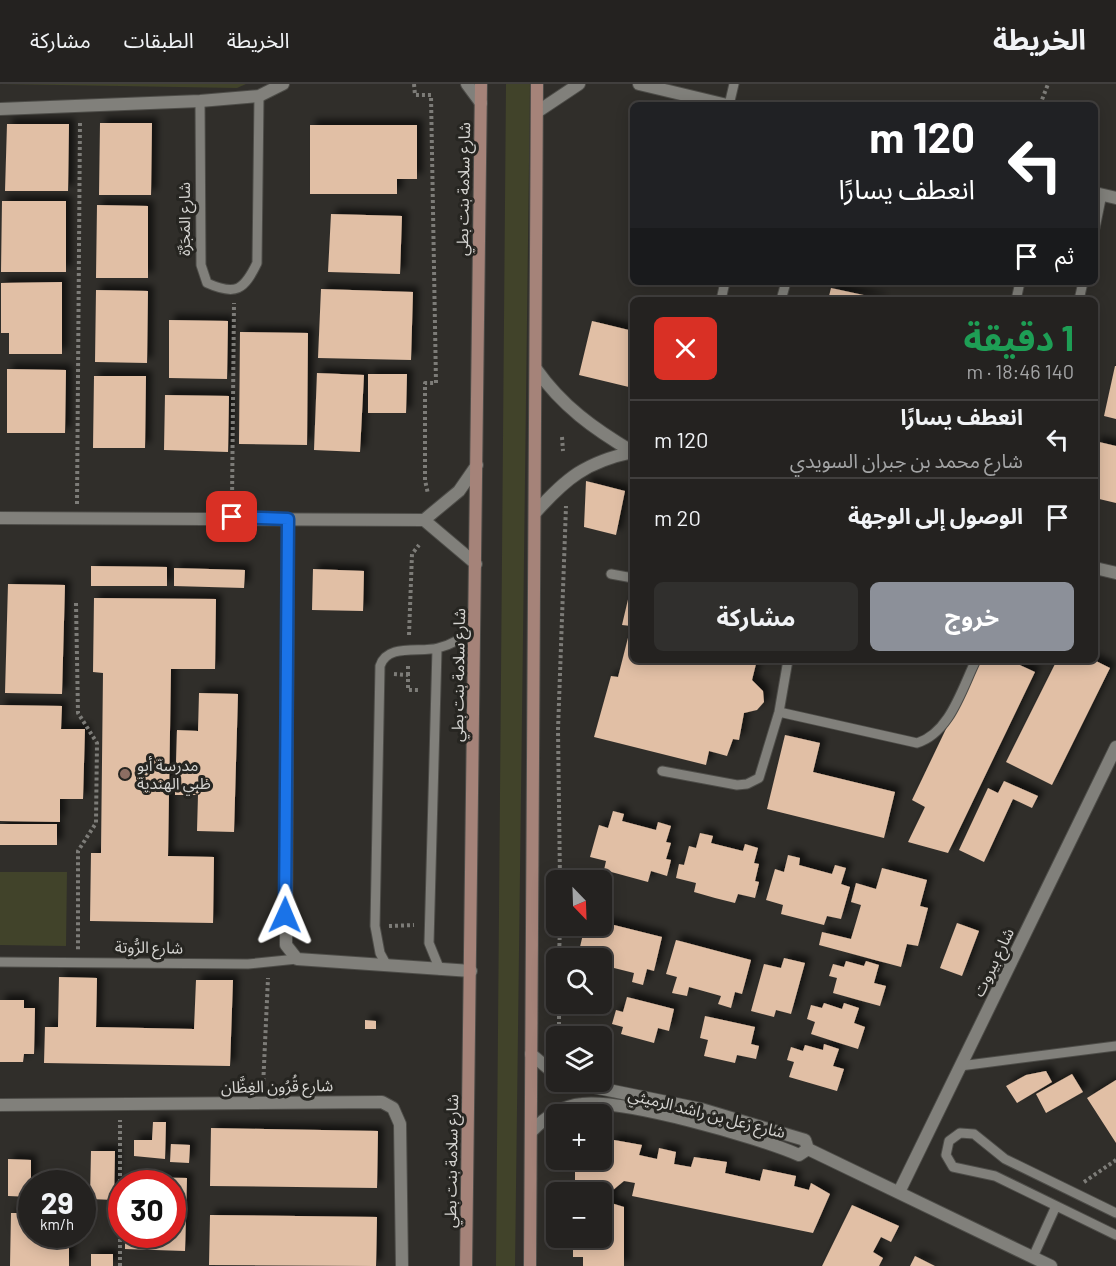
<!DOCTYPE html>
<html lang="ar">
<head>
<meta charset="utf-8">
<style>
	:root { --surface:#242220; --page:#302f2d; --text:#f1f3f6; --muted:#a3a4a5; --line:#413f3e; --accent:#8c9099 }
	body { margin:0; font-family:Barlow,"Noto Sans Arabic",sans-serif; background:var(--page); color:var(--text); direction:rtl; height:100vh; display:flex; flex-direction:column; font-size:22px; white-space:nowrap }
	* { box-sizing:border-box; margin:0 }
	p { font-size:20px; color:var(--muted) }
	.icon { flex:none; width:33px; height:33px; fill:none; stroke:currentColor; stroke-width:2; stroke-linecap:round; stroke-linejoin:round }
	.map { position:relative; flex:1; overflow:hidden; direction:ltr }
	.panel { position:absolute; left:630px; top:213px; width:468px; height:366px; display:flex; flex-direction:column; background:var(--surface); border-radius:9px; box-shadow:0 3px 15px #0003,0 0 0 2px var(--line); direction:rtl }
	.panel>* { flex:none }
	.hud { position:absolute; left:630px; top:18px; width:468px; height:183px; border-radius:9px; box-shadow:0 3px 15px #0003,0 0 0 2px var(--line); direction:rtl; background:#202124; color:#fff; overflow:hidden }
	.needle { width:39px; rotate:157deg }
	.buttons { position:absolute; left:546px; top:786px; display:grid; gap:12px }
	.buttons a { display:grid; place-items:center; width:66px; height:66px; border-radius:9px; background:var(--surface); box-shadow:0 3px 15px #0003,0 0 0 2px var(--line); font-size:30px }
	.speed { position:absolute; left:18px; top:1086px; display:flex; gap:12px; font-size:30px; font-weight:700; text-align:center }
	.speed>* { display:grid; place-content:center; width:78px; height:78px; border-radius:50%; background:var(--surface); box-shadow:0 3px 15px #0003,0 0 0 2px var(--line); line-height:1 }
	.speed small { font-size:15px; font-weight:400 }
	.speed .limit { border:9px solid #d22; background:#fff; color:#111 }
	.pin { position:absolute; display:grid; place-items:center; width:51px; height:51px; color:#fff; margin:-26px; border-radius:12px; box-shadow:0 3px 9px #0006 }
	.me { position:absolute; width:66px; margin:-33px; rotate:1deg; stroke-linejoin:round; filter:drop-shadow(0 0 4px #0008) }
	.turn { display:flex; align-items:center; gap:21px; height:126px; padding:0 24px; font-size:27px }
	.turn .icon { width:78px; height:78px; stroke-width:2.5 }
	.turn b { display:block; font-size:42px; line-height:51px }
	.then { display:flex; align-items:center; height:57px; padding:0 24px; background:#0003; gap:12px; font-size:22px }
	.round { display:grid; place-items:center; flex:none; width:63px; height:63px; border-radius:9px; background:var(--page) }
	.head { display:flex; align-items:center; justify-content:space-between; height:102px; padding:0 24px }
	h1 { font-size:36px; font-weight:700; line-height:45px; color:#1e9e55 }
	.cta { display:flex; gap:12px; margin-top:auto; padding:12px 24px }
	.cta a { flex:1; height:69px; border-radius:9px; background:var(--accent); color:#fff; font-size:24px; font-weight:700; line-height:69px; text-align:center }
	.cta a+a { background:var(--page); color:var(--text) }
	ul { padding:0; list-style:none }
	li { display:flex; align-items:center; gap:18px; height:78px; padding:0 24px; border-top:2px solid var(--line) }
	li div { flex:1 }
	li b { display:block; font-size:22px }
	li em { font-style:normal }
	header { display:flex; align-items:center; gap:36px; box-sizing:border-box; height:84px; padding:0 30px; background:var(--surface); border-bottom:2px solid var(--line) }
	header strong { font-size:28px }
	nav { display:flex; gap:33px; margin-inline-start:auto; font-size:21px }
	.map>svg:first-child { display:block }
</style>
</head>
<body>
<header>
<strong>الخريطة</strong>
<nav><a>الخريطة</a><a>الطبقات</a><a>مشاركة</a></nav>
</header>
<div class="map">
<svg width="1116" height="1182" viewBox="0 0 1116 1182">
	<defs>
		<filter id="shadow"><feDropShadow dx="5.5" dy="-5.5" stdDeviation="3" flood-color="#0009"/></filter>
	</defs>
	<rect width="100%" height="100%" fill="#302e2a"/>
	<!-- green -->
	<path fill="#41432a" d="M 0,0 L 246,0 L 237,4 Z
		M 506,0 L 530,0 L 515,1182 L 496,1182 Z
		M 0,788 L 67,788 L 66,862 L 0,861 Z"/>
	<!-- building -->
	<path fill="#e1bfa5" filter="url(#shadow)" d="M 100,39 L 152,39 L 151,111 L 99,111 Z
		M 7,40 L 69,40 L 68,107 L 5,107 Z
		M 310,41 L 417,41 L 417,95 L 397,95 L 397,110 L 310,110 Z
		M 2,117 L 66,117 L 66,188 L 1,188 Z
		M 97,121 L 148,122 L 148,194 L 96,194 Z
		M 331,130 L 402,132 L 400,190 L 328,188 Z
		M 62,198 L 62,270 L 9,270 L 9,249 L 1,249 L 1,199 Z
		M 831,204 L 882,215 L 882,216 L 828,216 Z
		M 321,205 L 413,208 L 411,276 L 318,274 Z
		M 96,206 L 148,207 L 147,279 L 95,278 Z
		M 169,236 L 228,237 L 227,295 L 169,294 Z
		M 592,237 L 633,247 L 633,304 L 579,291 Z
		M 240,248 L 308,249 L 307,361 L 239,360 Z
		M 1115,282 L 1116,282 L 1116,335 L 1104,332 Z
		M 7,285 L 66,286 L 65,349 L 7,349 Z
		M 317,289 L 364,291 L 360,368 L 314,366 Z
		M 368,290 L 407,290 L 406,329 L 368,329 Z
		M 94,292 L 146,292 L 145,364 L 93,364 Z
		M 165,311 L 229,312 L 228,368 L 164,366 Z
		M 1095,357 L 1116,362 L 1116,419 L 1095,414 Z
		M 586,397 L 625,407 L 616,451 L 584,443 Z
		M 91,482 L 167,483 L 167,502 L 91,502 Z
		M 174,484 L 245,486 L 244,504 L 174,502 Z
		M 313,485 L 364,487 L 363,527 L 312,526 Z
		M 8,500 L 65,501 L 62,610 L 5,609 Z
		M 630,507 L 633,507 L 633,576 L 757,576 L 752,596 L 763,607 L 764,618 L 757,626 L 744,629 L 739,656 L 733,655 L 727,672 L 709,667 L 706,681 L 594,653 L 611,592 L 618,593 L 631,542 L 622,541 Z
		M 94,514 L 216,515 L 215,585 L 171,585 L 168,772 L 214,773 L 213,839 L 90,837 L 91,769 L 101,769 L 103,589 L 93,588 Z
		M 979,576 L 1009,576 L 1035,588 L 948,769 L 908,758 L 925,723 L 912,716 Z
		M 1057,576 L 1094,576 L 1110,584 L 1052,701 L 1006,678 Z
		M 199,609 L 238,610 L 234,748 L 197,747 L 198,711 L 175,711 L 177,646 L 198,647 Z
		M 0,621 L 62,622 L 61,645 L 85,645 L 83,715 L 60,715 L 60,738 L 0,737 Z
		M 785,651 L 820,659 L 813,688 L 895,708 L 884,754 L 767,725 Z
		M 1004,697 L 1038,712 L 1032,724 L 1013,715 L 984,778 L 959,766 L 988,704 L 998,709 Z
		M 613,727 L 624,730 L 622,737 L 656,746 L 658,738 L 671,742 L 666,758 L 671,759 L 666,775 L 671,776 L 667,792 L 651,787 L 648,798 L 604,786 L 606,777 L 590,773 L 599,741 L 608,744 Z
		M 0,740 L 57,740 L 57,761 L 0,761 Z
		M 700,749 L 713,752 L 711,759 L 743,767 L 745,760 L 758,764 L 754,779 L 759,780 L 755,797 L 759,798 L 755,814 L 738,810 L 735,819 L 715,814 L 694,808 L 696,799 L 676,794 L 679,780 L 684,781 L 689,762 L 696,764 Z
		M 788,771 L 800,774 L 799,781 L 832,790 L 835,781 L 846,784 L 841,800 L 850,803 L 841,835 L 827,832 L 824,841 L 781,830 L 783,821 L 766,816 L 775,785 L 784,788 Z
		M 882,784 L 927,796 L 920,822 L 928,824 L 918,862 L 907,860 L 901,883 L 819,861 L 822,848 L 851,855 L 861,821 L 851,818 L 856,799 L 876,805 Z
		M 602,838 L 662,853 L 654,887 L 647,885 L 643,901 L 632,898 L 634,889 L 602,881 L 602,874 L 588,874 L 589,870 L 579,867 L 585,842 L 602,842 Z
		M 957,839 L 979,847 L 962,892 L 940,884 Z
		M 676,856 L 751,876 L 742,910 L 735,908 L 731,924 L 718,920 L 721,912 L 689,903 L 687,912 L 672,909 L 677,893 L 666,890 Z
		M 784,874 L 805,879 L 791,930 L 776,926 L 774,933 L 751,927 L 764,880 L 781,884 Z
		M 846,877 L 864,882 L 866,877 L 879,881 L 874,899 L 886,902 L 880,922 L 833,909 L 837,894 L 829,892 L 833,880 L 844,883 Z
		M 59,893 L 97,894 L 96,943 L 194,945 L 196,896 L 233,896 L 230,982 L 44,979 L 45,943 L 58,943 Z
		M 627,913 L 674,925 L 669,947 L 658,944 L 654,959 L 621,950 L 623,943 L 612,940 L 616,926 L 623,928 Z
		M 0,916 L 24,916 L 24,924 L 35,924 L 34,970 L 24,970 L 23,978 L 0,978 Z
		M 824,919 L 842,925 L 844,919 L 859,924 L 854,939 L 865,943 L 858,965 L 811,950 L 815,938 L 807,935 L 811,921 L 822,924 Z
		M 705,932 L 755,943 L 751,960 L 759,962 L 756,975 L 737,971 L 735,979 L 704,972 L 708,956 L 700,954 Z
		M 365,936 L 376,937 L 376,945 L 365,945 Z
		M 824,960 L 839,965 L 833,982 L 844,985 L 837,1007 L 789,993 L 794,978 L 787,976 L 791,963 L 803,967 L 805,961 L 823,966 Z
		M 1046,987 L 1052,998 L 1017,1019 L 1006,1002 L 1026,991 Z
		M 1072,990 L 1083,1008 L 1046,1029 L 1036,1010 Z
		M 1116,996 L 1116,1059 L 1087,1014 Z
		M 153,1038 L 166,1038 L 165,1075 L 134,1072 L 134,1056 L 152,1056 Z
		M 211,1044 L 378,1047 L 377,1104 L 210,1102 Z
		M 614,1056 L 642,1061 L 639,1071 L 657,1075 L 659,1064 L 676,1068 L 674,1080 L 691,1083 L 694,1073 L 727,1078 L 725,1089 L 760,1097 L 763,1085 L 796,1092 L 794,1102 L 809,1106 L 811,1099 L 830,1110 L 813,1149 L 632,1112 L 635,1099 L 624,1097 L 613,1106 L 611,1119 L 624,1123 L 624,1182 L 583,1182 L 583,1173 L 573,1173 L 573,1154 L 602,1154 L 602,1108 L 575,1108 L 575,1088 L 590,1076 L 602,1076 L 602,1066 Z
		M 171,1060 L 190,1061 L 189,1079 L 170,1078 Z
		M 91,1067 L 115,1067 L 114,1116 L 90,1115 Z
		M 8,1075 L 31,1076 L 31,1113 L 8,1112 Z
		M 127,1093 L 187,1094 L 185,1167 L 125,1165 L 125,1150 L 172,1150 L 172,1100 L 127,1100 Z
		M 852,1121 L 899,1142 L 891,1158 L 881,1153 L 873,1168 L 883,1174 L 879,1182 L 822,1182 Z
		M 11,1129 L 32,1129 L 32,1150 L 69,1150 L 69,1182 L 10,1182 Z
		M 210,1131 L 377,1133 L 376,1182 L 209,1181 Z
		M 91,1170 L 113,1170 L 113,1182 L 91,1182 Z
		M 915,1172 L 935,1182 L 910,1182 Z"/>
	<g fill="none" stroke-linecap="round" stroke-linejoin="round">
		<!-- lane casing -->
		<g stroke="#4d4c48" stroke-width="11">
			<path id="lane" d="M 200,17 L 201,181 L 207,199 C 236,212 244,206 257,179 L 259,12
				M 729,21 L 734,0
				M 1095,144 L 1102,110
				M 721,216 L 725,198
				M 781,216 L 786,198
				M 1016,216 L 1020,198
				M 1079,216 L 1083,198
				M 611,490 L 633,494
				M 437,565 L 429,859 L 440,886
				M 779,628 L 917,659 C 950,649 962,604 976,576
				M 662,687 L 737,701 L 747,700 L 759,694 L 779,628 L 788,576
				M 0,878 L 248,880 L 297,875
				M 387,882 L 380,869 L 375,842 L 380,582 C 387,559 420,569 438,564 C 453,560 464,554 475,544
				M 960,982 L 1116,962
				M 1116,1129 L 1005,1075 L 974,1050 L 960,1049 L 949,1057 L 946,1071 L 953,1083 L 995,1092 L 1116,1151
				M 1033,1173 L 1056,1122"/>
		</g>
		<!-- street casing -->
		<g stroke="#4d4c48" stroke-width="14">
			<path id="street" d="M 467,0 L 481,19
				M 639,0 L 727,21
				M 0,25 L 200,17 L 259,12 L 283,0
				M 537,28 L 579,0
				M 1095,109 L 1116,114
				M 536,285 C 562,322 594,345 633,368
				M 535,429 C 566,394 586,378 633,368
				M 0,434 L 424,436 L 476,480
				M 288,435 L 286,861 L 297,875 L 471,887
				M 424,436 L 459,407 L 477,381
				M 1095,484 L 1116,489
				M 531,970 L 556,991
				M 569,998 L 701,1025 L 805,1056 L 808,1065 L 1051,1182
				M 0,1021 L 382,1018 L 393,1024 L 400,1040 L 402,1182
				M 531,1048 C 545,1033 561,1022 582,1020 C 624,1015 758,1053 799,1071 L 808,1065
				M 899,1108 L 1116,663"/>
		</g>
		<!-- secondary casing -->
		<g stroke="#4d4c48" stroke-width="14">
			<path id="secondary" d="M 466,1182 L 481,0
				M 530,1182 L 537,0"/>
		</g>
		<!-- path -->
		<path stroke="#7d7c78" stroke-width="4" stroke-dasharray="3 3" stroke-linecap="butt" d="M 414,0 L 415,11 L 431,11 L 436,299 L 425,299 L 425,396 L 428,410
			M 1040,21 L 1048,0
			M 562,353 L 563,367
			M 232,418 L 234,219
			M 77,420 L 80,37
			M 76,519 L 78,629 L 97,659 L 96,739 L 78,767 L 78,866
			M 409,551 L 412,470 L 419,461
			M 394,590 L 408,591 L 408,606 L 420,606
			M 408,591 L 408,580
			M 560,796 L 558,646 L 566,422
			M 389,842 L 414,841
			M 559,874 L 560,842
			M 559,920 L 559,941 L 564,952
			M 263,1003 L 268,894
			M 1084,1098 L 1116,1076
			M 120,1182 L 120,1036"/>
		<!-- lane -->
		<use href="#lane" stroke="#81807b" stroke-width="9"/>
		<!-- street -->
		<use href="#street" stroke="#81807b" stroke-width="12"/>
		<!-- secondary -->
		<use href="#secondary" stroke="#a58379" stroke-width="12"/>
	</g>
	<g fill="none" stroke-linecap="round" stroke-linejoin="round">
		<!-- route casing -->
		<g stroke="#114b97" stroke-width="15">
			<path id="route" d="M 232,433 L 288,435 L 285,831"/>
		</g>
		<!-- route -->
		<use href="#route" stroke="#1a73e8" stroke-width="10"/>
	</g>
	<!-- markers -->
	<circle fill="#8d6e63" stroke="#262521" stroke-width="2" cx="125" cy="690" r="6"/>
	<g text-anchor="middle" stroke-width="6" stroke-linejoin="round" paint-order="stroke">
		<!-- street labels -->
		<g font-size="16" fill="#d5d4d1" stroke="#262521">
			<text transform="translate(463 105) rotate(-89)" y="6">شارع سلامة بنت بطي</text>
			<text transform="translate(184 135) rotate(-90)" y="6">شارع المَجَرَّة</text>
			<text transform="translate(458 591) rotate(-89)" y="6">شارع سلامة بنت بطي</text>
			<text transform="translate(149 863) rotate(1)" y="6">شارع الرُّوتة</text>
			<text transform="translate(993 878) rotate(-64)" y="6">شارع بيروت</text>
			<text transform="translate(277 1002) rotate(-1)" y="6">شارع قُرُون الغِظَّان</text>
			<text transform="translate(707 1029) rotate(14)" y="6">شارع زعل بن راشد الرميثي</text>
			<text transform="translate(451 1077) rotate(-89)" y="6">شارع سلامة بنت بطي</text>
		</g>
		<!-- poi labels -->
		<g font-size="16" fill="#d5d4d1" stroke="#262521" text-anchor="start">
			<text x="137" y="687">مدرسة أبو<tspan x="137" dy="18">ظبي الهندية</tspan></text>
		</g>
	</g>
</svg>
<div class="buttons">
<a><svg class="needle" viewBox="-14 -14 28 28"><path d="M0-13l5 13h-10z" fill="#e53935"/><path d="M0 13l5-13h-10z" fill="#a3a4a5"/></svg></a>
<a><svg class="icon" aria-label="search" viewBox="0 0 24 24"><circle cx="10" cy="10" r="6"/><path d="M15 15l6 6"/></svg></a>
<a><svg class="icon" aria-label="layers" viewBox="0 0 24 24"><path d="M12 4l9 5-9 5-9-5zM3 14l9 5 9-5"/></svg></a>
<a>+</a>
<a>−</a>
</div>
<div class="speed"><div>29<small>km/h</small></div><div class="limit">30</div></div>
<div class="pin" style="left:232px;top:433px;background:#d93025"><svg class="icon" aria-label="arrive" viewBox="0 0 24 24"><path d="M6 21V4h12l-3 4 3 4H6"/></svg></div>
<svg class="me" style="left:285px;top:831px" viewBox="-20 -20 40 40"><path d="M0-17L14 15 0 8-14 15z" fill="#1a73e8" stroke="#fff" stroke-width="4"/></svg>
<div class="hud">
<div class="turn"><svg class="icon" aria-label="left" viewBox="0 0 24 24"><path d="M17 20v-9H6M10 6l-5 5 5 5"/></svg><div><b>120 m</b>انعطف يسارًا</div></div>
<div class="then">ثم<svg class="icon" aria-label="arrive" viewBox="0 0 24 24"><path d="M6 21V4h12l-3 4 3 4H6"/></svg></div>
</div>
<section class="panel">
<div class="head"><div><h1>1 دقيقة</h1><p>140 m · 18:46</p></div><a class="round" style="background:#d93025;color:#fff"><svg class="icon" aria-label="close" viewBox="0 0 24 24"><path d="M6 6l12 12M18 6L6 18"/></svg></a></div>
<ul>
<li><svg class="icon" aria-label="left" viewBox="0 0 24 24"><path d="M17 20v-9H6M10 6l-5 5 5 5"/></svg><div><b>انعطف يسارًا</b><p>شارع محمد بن جبران السويدي</p></div><em>120 m</em></li>
<li><svg class="icon" aria-label="arrive" viewBox="0 0 24 24"><path d="M6 21V4h12l-3 4 3 4H6"/></svg><div><b>الوصول إلى الوجهة</b></div><em>20 m</em></li>
</ul>
<div class="cta"><a>خروج</a><a>مشاركة</a></div>
</section>
</div>
</body>
</html>
